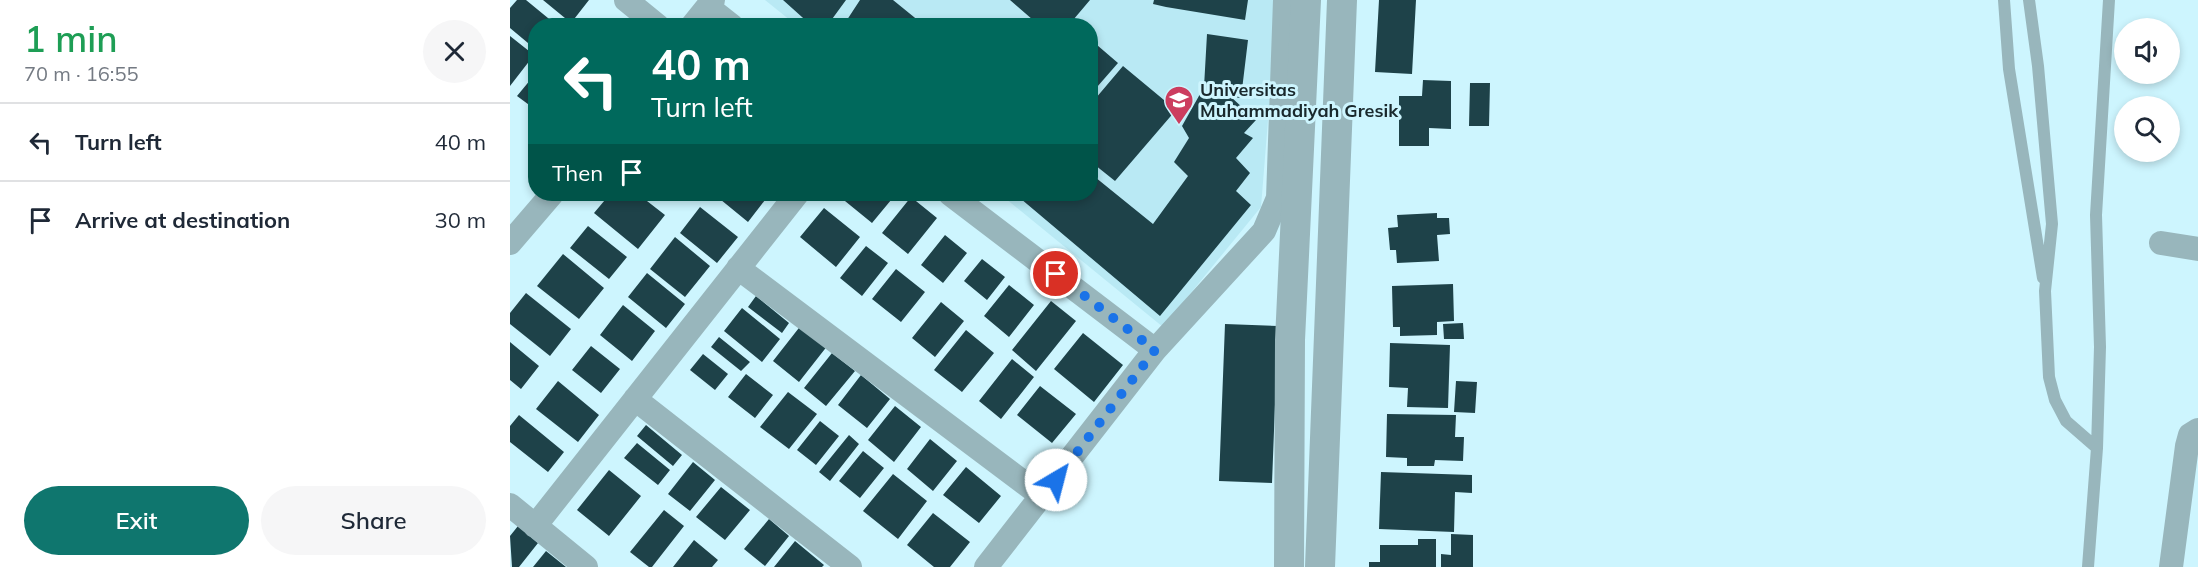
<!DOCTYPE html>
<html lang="en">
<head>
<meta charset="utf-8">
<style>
	:root { --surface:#fff; --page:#f6f6f7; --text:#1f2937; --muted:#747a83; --line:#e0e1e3; --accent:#0f766e }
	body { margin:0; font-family:Mulish,sans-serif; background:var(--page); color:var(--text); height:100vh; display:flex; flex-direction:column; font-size:22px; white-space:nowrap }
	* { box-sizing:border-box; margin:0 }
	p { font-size:20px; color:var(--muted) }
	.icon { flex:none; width:33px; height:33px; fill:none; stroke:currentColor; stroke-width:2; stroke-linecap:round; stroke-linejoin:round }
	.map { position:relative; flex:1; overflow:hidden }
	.side { display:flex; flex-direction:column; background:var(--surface); width:510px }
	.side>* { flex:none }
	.hud { position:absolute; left:18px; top:18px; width:570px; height:183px; border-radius:24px; box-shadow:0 3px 9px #0003; background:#00695c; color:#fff; overflow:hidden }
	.controls { position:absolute; left:1604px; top:18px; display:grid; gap:12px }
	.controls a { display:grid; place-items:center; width:66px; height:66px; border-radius:50%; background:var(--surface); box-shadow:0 3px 9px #0003; font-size:30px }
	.pin { position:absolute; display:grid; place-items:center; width:51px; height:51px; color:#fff; margin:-26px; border:3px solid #fff; border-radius:50%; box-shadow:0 2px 6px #0007 }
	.me { position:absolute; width:66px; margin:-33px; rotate:37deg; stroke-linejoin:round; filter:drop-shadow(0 0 4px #0008) }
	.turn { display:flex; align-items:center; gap:21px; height:126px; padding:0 24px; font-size:27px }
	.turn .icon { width:78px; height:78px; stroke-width:2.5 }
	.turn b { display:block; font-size:42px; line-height:51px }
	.then { display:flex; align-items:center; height:57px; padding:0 24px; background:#0003; gap:12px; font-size:22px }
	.round { display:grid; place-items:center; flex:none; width:63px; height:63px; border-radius:32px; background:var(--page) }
	.overview { display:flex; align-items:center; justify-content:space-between; height:102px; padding:0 24px }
	h1 { font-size:36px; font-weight:600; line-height:45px; color:#1e9e55 }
	.action { display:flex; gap:12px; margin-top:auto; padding:12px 24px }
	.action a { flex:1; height:69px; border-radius:36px; background:var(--accent); color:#fff; font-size:24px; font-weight:600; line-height:69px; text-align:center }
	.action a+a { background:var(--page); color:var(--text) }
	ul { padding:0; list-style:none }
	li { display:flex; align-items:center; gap:18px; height:78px; padding:0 24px; border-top:2px solid var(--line) }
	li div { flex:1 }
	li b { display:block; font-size:22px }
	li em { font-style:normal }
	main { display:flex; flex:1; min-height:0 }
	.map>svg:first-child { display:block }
</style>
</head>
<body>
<main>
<section class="side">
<div class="overview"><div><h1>1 min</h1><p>70 m · 16:55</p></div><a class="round"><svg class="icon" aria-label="close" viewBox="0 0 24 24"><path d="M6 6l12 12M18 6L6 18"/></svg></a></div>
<ul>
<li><svg class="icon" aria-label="left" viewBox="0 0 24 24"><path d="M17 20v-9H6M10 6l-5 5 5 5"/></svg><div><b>Turn left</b></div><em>40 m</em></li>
<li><svg class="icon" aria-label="arrive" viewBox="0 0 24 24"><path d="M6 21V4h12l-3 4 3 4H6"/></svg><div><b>Arrive at destination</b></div><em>30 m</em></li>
</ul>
<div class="action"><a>Exit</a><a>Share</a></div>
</section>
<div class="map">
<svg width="1688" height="567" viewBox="0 0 1688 567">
	<rect width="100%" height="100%" fill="#cdf5fe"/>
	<!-- built -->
	<path fill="#b9e9f4" d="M 255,0 L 764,0 L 763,58 L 751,207 L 653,327 L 490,194 L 580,194 L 580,26 L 286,25 Z"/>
	<!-- building -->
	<path fill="#1e4249" d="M 7,0 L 16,0 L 44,23 L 42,26 L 26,26 L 24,48 L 0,28 L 0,8 Z
		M 33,0 L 79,0 L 61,23 Z
		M 273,0 L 336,0 L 317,26 L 302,26 Z
		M 350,0 L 383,0 L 415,26 L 333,26 Z
		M 500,0 L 580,0 L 558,26 L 530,26 Z
		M 644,0 L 738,0 L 735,20 L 656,7 L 643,4 Z
		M 869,0 L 906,0 L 902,74 L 865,72 Z
		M 697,34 L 738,40 L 731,98 L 721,97 L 746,120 L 734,133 L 743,138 L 726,158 L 740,173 L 726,191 L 741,205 L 650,316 L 505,194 L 580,194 L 580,173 L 643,224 L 678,176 L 664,162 L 679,138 L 672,126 L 694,87 Z
		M 0,36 L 24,55 L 0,86 Z
		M 580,39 L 608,63 L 580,95 Z
		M 613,66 L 666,110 L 605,181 L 580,161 L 580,105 Z
		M 26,73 L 26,110 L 7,96 Z
		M 913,80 L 941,81 L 941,129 L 919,128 L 919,146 L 889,146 L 889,96 L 912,96 Z
		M 960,83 L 980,83 L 979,126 L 959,126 Z
		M 100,194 L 128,194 L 155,215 L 128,249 L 84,213 Z
		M 139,194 L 155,194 L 149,201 Z
		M 207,194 L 247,194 L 255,200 L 238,222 L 205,195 Z
		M 341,194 L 386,194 L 362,223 L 335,201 Z
		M 401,197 L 427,218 L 398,254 L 372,233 Z
		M 190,207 L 228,237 L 207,263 L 170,233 Z
		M 314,208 L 350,237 L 326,267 L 290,237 Z
		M 927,213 L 927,218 L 939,218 L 940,234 L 927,235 L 929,261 L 887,263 L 886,250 L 880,250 L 878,228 L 888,227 L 887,215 Z
		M 78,226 L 117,257 L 99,279 L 60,248 Z
		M 435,235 L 457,253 L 433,283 L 411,265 Z
		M 165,237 L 200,266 L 175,297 L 140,269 Z
		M 356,246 L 378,263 L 352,296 L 330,278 Z
		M 53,254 L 94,288 L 69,319 L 27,286 Z
		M 472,259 L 495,277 L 477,300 L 454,281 Z
		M 386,269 L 415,292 L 391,322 L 362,299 Z
		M 137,273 L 175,304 L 156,328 L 118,297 Z
		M 943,284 L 944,321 L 927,322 L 927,335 L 890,336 L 890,327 L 883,327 L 882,286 Z
		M 499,285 L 524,305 L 499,337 L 474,316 Z
		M 16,293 L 61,329 L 40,356 L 0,324 L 0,313 Z
		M 246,296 L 279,323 L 272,333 L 238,307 Z
		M 541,301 L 566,321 L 526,371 L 502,350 Z
		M 431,302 L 454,321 L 425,357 L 402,338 Z
		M 113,305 L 145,331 L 122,361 L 90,335 Z
		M 232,308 L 270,339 L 252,362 L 214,331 Z
		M 953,323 L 954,339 L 934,339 L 933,324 Z
		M 292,324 L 318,345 L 289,382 L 263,361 Z
		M 715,324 L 768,326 L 762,483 L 709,481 Z
		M 456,330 L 484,353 L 452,392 L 424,370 Z
		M 573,333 L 613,365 L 584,402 L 544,369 Z
		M 209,337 L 240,362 L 231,371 L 201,347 Z
		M 0,342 L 29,366 L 11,389 L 0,380 Z
		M 880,343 L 940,345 L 938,408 L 897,407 L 898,388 L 879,387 Z
		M 81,346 L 110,369 L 91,393 L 62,370 Z
		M 322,353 L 345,371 L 316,406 L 294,388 Z
		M 193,354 L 218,374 L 205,390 L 180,370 Z
		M 502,359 L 524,377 L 491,419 L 469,401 Z
		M 236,374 L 263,395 L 245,418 L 218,397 Z
		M 351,375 L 380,399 L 357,428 L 328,405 Z
		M 48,381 L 89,415 L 68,442 L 26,409 Z
		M 946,381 L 967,382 L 965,413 L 944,412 Z
		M 530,386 L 566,414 L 542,443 L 507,415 Z
		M 278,392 L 307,414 L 279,449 L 250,427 Z
		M 385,406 L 411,427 L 384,462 L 358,440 Z
		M 877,414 L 946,415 L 945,437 L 954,437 L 953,461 L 925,460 L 924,466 L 897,466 L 897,458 L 876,457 Z
		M 9,415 L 54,452 L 38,472 L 0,442 L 0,426 Z
		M 310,421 L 329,436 L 306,465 L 287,450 Z
		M 136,425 L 172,455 L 163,466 L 127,436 Z
		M 339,435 L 349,444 L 320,481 L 309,472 Z
		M 420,439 L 447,461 L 423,491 L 397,469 Z
		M 127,443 L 160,470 L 148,485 L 114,458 Z
		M 353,451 L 374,468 L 350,498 L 329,481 Z
		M 183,462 L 205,480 L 180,511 L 158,494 Z
		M 456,467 L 491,496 L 469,523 L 433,495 Z
		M 99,470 L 131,496 L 99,536 L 67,510 Z
		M 871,472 L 962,475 L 962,493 L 945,492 L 944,532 L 869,529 Z
		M 383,474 L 417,501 L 388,539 L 353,511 Z
		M 211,487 L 240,510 L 215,540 L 186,517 Z
		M 154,510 L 174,526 L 142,567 L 139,567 L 120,552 Z
		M 423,513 L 460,542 L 440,567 L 424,567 L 397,545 Z
		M 259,519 L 279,536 L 255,566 L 234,549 Z
		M 8,526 L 28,543 L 9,567 L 2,567 L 0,536 Z
		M 941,534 L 963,535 L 963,567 L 931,567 L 931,554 L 941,555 Z
		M 908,539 L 926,539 L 926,567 L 859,567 L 859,562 L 870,562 L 870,545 L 908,545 Z
		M 184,540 L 208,560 L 202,567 L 163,567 Z
		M 285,541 L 314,565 L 312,567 L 264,567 Z
		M 36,551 L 56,567 L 23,567 Z"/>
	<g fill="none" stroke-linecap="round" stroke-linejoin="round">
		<!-- service -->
		<path stroke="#98b6bc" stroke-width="12" d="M 1494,0 L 1499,69 L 1533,278
			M 1519,0 L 1528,66 L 1542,224 L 1535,291 L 1539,377 L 1545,400 L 1556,421 L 1587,448
			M 1578,567 L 1587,448 L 1590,347 L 1586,215 L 1599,0"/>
		<!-- minor -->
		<path stroke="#98b6bc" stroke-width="24" d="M 116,0 L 148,26
			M 198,7 L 222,26
			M 182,26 L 203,0
			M 440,194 L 645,350 L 476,567
			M 0,243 L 42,194
			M 1651,243 L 1688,249
			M 228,268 L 533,497
			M 645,350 L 754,231 L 768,198 L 775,0
			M 125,399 L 340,567
			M 0,505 L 76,567
			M 25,526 L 287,194
			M 1661,567 L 1677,446 L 1680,435 L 1688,430"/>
		<!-- tertiary -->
		<path stroke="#98b6bc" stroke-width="30" d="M 779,567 L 780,340 L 796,0
			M 810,567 L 832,0"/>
	</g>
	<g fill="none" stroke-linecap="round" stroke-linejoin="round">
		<!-- route -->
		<path stroke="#1a73e8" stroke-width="10" stroke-dasharray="0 18" d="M 546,480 L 645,350 L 546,274"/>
	</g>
	<!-- icons -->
	<defs>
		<g id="university-pin" transform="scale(1.5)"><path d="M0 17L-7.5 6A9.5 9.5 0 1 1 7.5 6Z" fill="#cc3d5f" stroke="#cdf5fe"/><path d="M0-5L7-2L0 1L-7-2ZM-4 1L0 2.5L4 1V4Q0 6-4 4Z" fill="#fff"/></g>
	</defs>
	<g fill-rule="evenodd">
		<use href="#university-pin" x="669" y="100"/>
	</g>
	<g text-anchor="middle" stroke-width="6" stroke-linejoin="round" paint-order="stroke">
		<!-- poi labels -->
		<g font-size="18" font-weight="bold" fill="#19282c" stroke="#cdf5fe" text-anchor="start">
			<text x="690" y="96">Universitas<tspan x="690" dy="21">Muhammadiyah Gresik</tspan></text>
		</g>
	</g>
</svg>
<div class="controls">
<a><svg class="icon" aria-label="sound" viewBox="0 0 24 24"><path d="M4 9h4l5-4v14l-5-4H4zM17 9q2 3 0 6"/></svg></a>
<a><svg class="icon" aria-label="search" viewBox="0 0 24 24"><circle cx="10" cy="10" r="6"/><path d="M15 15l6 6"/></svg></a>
</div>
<div class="pin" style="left:546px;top:274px;background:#d93025"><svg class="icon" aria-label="arrive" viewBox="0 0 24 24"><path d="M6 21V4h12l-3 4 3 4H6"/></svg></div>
<svg class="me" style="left:546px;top:480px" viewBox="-20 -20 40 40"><circle r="19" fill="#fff"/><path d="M0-13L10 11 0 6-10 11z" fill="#1a73e8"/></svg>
<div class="hud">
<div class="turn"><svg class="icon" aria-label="left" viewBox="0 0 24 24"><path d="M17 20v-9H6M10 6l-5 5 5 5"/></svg><div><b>40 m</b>Turn left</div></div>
<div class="then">Then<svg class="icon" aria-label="arrive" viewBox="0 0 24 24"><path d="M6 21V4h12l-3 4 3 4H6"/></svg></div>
</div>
</div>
</main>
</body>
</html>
